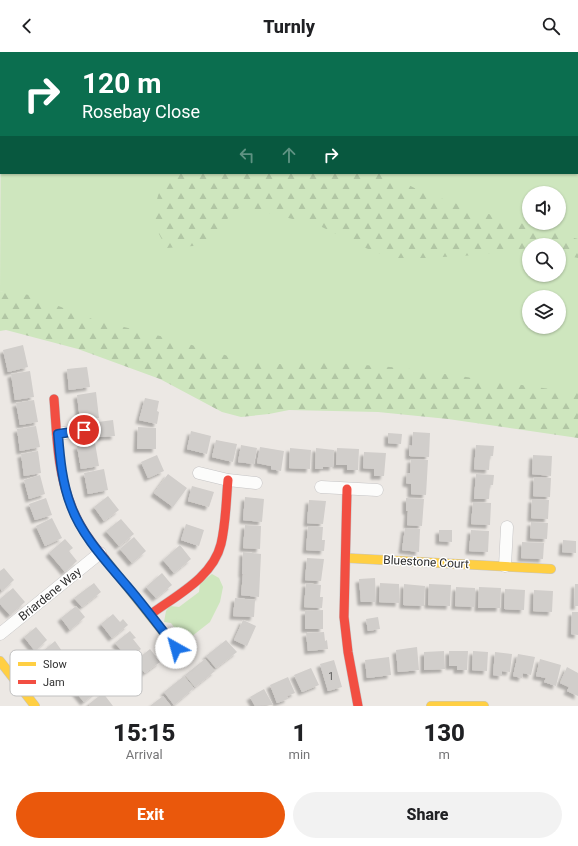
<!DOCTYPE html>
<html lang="en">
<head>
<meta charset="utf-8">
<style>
	:root { --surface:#fff; --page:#f2f2f2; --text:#202124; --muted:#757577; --accent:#ea580c }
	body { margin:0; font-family:Roboto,sans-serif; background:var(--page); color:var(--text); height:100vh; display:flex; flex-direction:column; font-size:15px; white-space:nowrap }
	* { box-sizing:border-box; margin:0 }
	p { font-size:13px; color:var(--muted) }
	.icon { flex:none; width:22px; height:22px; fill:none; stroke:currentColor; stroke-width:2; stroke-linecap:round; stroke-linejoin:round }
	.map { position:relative; height:654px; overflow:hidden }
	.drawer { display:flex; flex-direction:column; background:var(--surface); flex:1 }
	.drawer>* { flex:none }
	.guide { position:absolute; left:0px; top:0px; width:578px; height:122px; box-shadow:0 1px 3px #0004; background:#0b6e4f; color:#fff; overflow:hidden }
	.tools { position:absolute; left:522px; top:134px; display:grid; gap:8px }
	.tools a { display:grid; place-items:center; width:44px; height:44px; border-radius:50%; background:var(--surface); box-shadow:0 1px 3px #0004; font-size:20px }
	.pin { position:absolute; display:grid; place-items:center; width:34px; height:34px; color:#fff; margin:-17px; border:2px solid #fff; border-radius:50%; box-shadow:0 1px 4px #0007 }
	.me { position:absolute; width:44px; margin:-22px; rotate:322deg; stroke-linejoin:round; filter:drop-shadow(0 0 3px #0008) }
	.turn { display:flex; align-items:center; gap:14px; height:84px; padding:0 16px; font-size:18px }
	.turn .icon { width:52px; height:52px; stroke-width:2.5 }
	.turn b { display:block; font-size:28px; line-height:34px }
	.lanes { display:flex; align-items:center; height:38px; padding:0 16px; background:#0003; justify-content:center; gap:20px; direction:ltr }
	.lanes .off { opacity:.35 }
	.eta { display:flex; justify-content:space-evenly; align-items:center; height:68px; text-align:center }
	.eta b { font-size:24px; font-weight:800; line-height:28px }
	.action { display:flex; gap:8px; margin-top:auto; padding:8px 16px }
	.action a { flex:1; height:46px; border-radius:24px; background:var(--accent); color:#fff; font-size:16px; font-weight:800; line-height:46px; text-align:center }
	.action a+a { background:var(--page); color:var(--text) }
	header { display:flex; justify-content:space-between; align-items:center; height:52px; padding:0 16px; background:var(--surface); font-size:18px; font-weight:800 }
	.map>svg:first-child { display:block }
</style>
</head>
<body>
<header><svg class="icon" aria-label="back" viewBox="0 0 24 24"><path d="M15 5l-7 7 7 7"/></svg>Turnly<svg class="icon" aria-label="search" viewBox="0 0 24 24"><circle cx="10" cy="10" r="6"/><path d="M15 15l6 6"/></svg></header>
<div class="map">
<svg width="578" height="654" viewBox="0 0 578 654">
	<defs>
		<pattern id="forest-firs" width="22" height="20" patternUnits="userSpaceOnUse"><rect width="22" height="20" fill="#cee6be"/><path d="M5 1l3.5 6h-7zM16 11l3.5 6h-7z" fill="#b1c6a4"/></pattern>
		<filter id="shadow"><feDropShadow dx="-3.5" dy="3.5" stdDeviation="1" flood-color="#0004"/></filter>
	</defs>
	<rect width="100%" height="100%" fill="#ece8e4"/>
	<!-- grass -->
	<path fill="#cee6be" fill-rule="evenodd" d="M 9,0 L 578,0 L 578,365 L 220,312 L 0,239 L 1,38 L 1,121 L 577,121 L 577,1 L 9,1 ZM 529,141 L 559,141 L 559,171 L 529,171 ZM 529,193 L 559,193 L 559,223 L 529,223 ZM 529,245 L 559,245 L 559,275 L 529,275 Z
		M 212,522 L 219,526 L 223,535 L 220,550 L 210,570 L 182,592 L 179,588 L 180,583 L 171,571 L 164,570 L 166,559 L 170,554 L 179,555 L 199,540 L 200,531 Z"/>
	<!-- forest -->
	<path fill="url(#forest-firs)" d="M 340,0 L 412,0 L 419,1 L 343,1 Z
		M 167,121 L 386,121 L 422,140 L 485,161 L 578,187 L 578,206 L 559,202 L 559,193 L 529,193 L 529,196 L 477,203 L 425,206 L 391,206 L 358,193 L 320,174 L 241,154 L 225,169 L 217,182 L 193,194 L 167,196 C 165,191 161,187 159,182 C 150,162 158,140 167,121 Z
		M 0,239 L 30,243 L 92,267 L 172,287 L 235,306 L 287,313 L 313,309 L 403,316 L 578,341 L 578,386 L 448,367 L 378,360 L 289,358 L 269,362 L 241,365 L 222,360 L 160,327 L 78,297 L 6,278 L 0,279 Z"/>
	<!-- building -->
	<path fill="#d1cecb" filter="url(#shadow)" d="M 23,293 L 28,315 L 8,320 L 3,298 Z
		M 87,315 L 90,335 L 69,338 L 67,317 Z
		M 30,319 L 34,345 L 15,348 L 11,322 Z
		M 96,340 L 99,366 L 80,368 L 77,343 Z
		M 145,346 L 159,349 L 157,359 L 159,360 L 157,372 L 139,368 Z
		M 34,348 L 38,370 L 20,373 L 16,351 Z
		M 113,368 L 115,384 L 100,385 L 98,370 Z
		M 36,374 L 40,395 L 20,399 L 17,377 Z
		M 138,375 L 156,376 L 156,397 L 137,397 Z
		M 191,379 L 211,384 L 207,402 L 187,397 Z
		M 413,380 L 430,381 L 429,405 L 409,404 L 409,393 L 412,394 Z
		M 388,381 L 402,382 L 401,392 L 388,391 Z
		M 216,388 L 237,392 L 233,410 L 212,405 Z
		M 95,391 L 99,414 L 81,417 L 77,394 Z
		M 241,393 L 257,396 L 254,412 L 238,410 Z
		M 476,393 L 494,394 L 493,404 L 490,404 L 489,418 L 474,417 Z
		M 260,395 L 284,399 L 281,419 L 271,417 L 271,414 L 257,411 Z
		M 290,396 L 311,398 L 310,417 L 289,416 Z
		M 316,396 L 334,398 L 333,415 L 323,415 L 323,417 L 315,417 Z
		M 337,396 L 359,397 L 358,418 L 347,418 L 347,413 L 336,413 Z
		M 38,399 L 41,421 L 24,424 L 21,402 Z
		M 364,400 L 386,401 L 384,424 L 374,424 L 374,417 L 363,416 Z
		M 157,403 L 164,419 L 148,426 L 141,410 Z
		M 533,403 L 552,404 L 551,424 L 532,422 Z
		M 411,407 L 428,408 L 426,443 L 411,442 L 411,432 L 406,431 L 407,421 L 410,421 Z
		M 104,417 L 108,438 L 88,442 L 84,421 Z
		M 168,422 L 187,436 L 173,455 L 154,441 Z
		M 476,422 L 494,423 L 493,433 L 490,433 L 489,447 L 474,447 Z
		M 40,423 L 45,442 L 29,447 L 24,428 Z
		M 534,425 L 551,426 L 550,445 L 533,444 Z
		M 192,434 L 214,440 L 209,455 L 188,449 Z
		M 108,444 L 119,458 L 104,469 L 94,455 Z
		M 245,445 L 264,447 L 262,470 L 243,468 Z
		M 46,446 L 52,463 L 35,468 L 29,452 Z
		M 406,446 L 424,447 L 422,474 L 407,473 L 408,459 L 406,459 Z
		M 532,447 L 549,448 L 548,467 L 531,466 Z
		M 309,448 L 326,449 L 323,472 L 307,471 Z
		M 473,450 L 491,451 L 490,473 L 471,472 Z
		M 52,466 L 62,486 L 45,494 L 36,474 Z
		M 121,467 L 134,482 L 119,494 L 106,479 Z
		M 531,470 L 548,471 L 547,487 L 530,486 Z
		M 186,472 L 204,478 L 199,494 L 181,488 Z
		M 245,473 L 261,474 L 260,497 L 243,496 Z
		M 308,474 L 323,475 L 322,488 L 325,488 L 324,499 L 306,498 Z
		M 405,476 L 420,477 L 419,500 L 402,498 Z
		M 439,478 L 452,478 L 452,490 L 439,489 Z
		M 471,478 L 489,479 L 488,500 L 469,499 Z
		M 134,485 L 146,499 L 132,511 L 120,497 Z
		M 65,487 L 73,496 L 69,499 L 77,509 L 65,520 L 49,501 Z
		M 563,488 L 576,489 L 576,501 L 562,500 Z
		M 522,490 L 544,491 L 543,507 L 521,506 Z
		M 180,493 L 191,507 L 174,521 L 163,508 Z
		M 243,500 L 261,502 L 260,523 L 242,522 Z
		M 307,506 L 324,507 L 321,529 L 305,528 Z
		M 4,516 L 14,528 L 2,539 L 0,536 L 0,519 Z
		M 162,521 L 172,533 L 156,546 L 146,535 Z
		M 243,522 L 260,523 L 259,545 L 241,543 Z
		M 375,526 L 376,550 L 361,550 L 359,527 Z
		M 94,531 L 101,540 L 82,555 L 74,546 Z
		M 306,531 L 321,533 L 320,545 L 323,545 L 322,556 L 304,555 Z
		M 380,531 L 399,532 L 399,551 L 379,550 Z
		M 404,532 L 425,534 L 424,554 L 403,553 Z
		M 429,532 L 451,533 L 450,554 L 428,553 Z
		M 575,532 L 578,532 L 578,554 L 574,554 Z
		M 456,535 L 475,536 L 475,555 L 455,554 Z
		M 479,535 L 501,536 L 500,556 L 478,556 Z
		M 13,536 L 25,550 L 10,563 L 0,552 L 0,547 Z
		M 505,537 L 525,538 L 524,558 L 504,557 Z
		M 534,538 L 553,539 L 552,560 L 533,559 Z
		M 235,546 L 255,548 L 254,565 L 233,564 Z
		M 76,554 L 85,565 L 70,578 L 61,566 Z
		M 323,558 L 323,577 L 305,577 L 305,559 Z
		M 572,560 L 578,560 L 578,583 L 571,582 Z
		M 113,562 L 120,570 L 123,567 L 128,573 L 112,586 L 101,572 Z
		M 378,565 L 380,577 L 368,579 L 366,567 Z
		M 243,568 L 256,574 L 247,594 L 234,588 Z
		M 36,575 L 47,588 L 35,599 L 24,585 Z
		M 130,579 L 136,586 L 133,587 L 141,597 L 129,607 L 115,591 Z
		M 324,580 L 325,589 L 327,588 L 328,597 L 308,599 L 306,581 Z
		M 226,588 L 237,600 L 216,616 L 206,604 Z
		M 55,589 L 64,602 L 52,612 L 42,600 Z
		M 417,595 L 419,618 L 398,620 L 396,598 Z
		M 150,597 L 160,610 L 145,621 L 135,609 Z
		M 444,599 L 445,617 L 424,618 L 424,600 Z
		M 449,599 L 468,599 L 467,618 L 457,618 L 457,614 L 449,614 Z
		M 473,599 L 488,600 L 487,619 L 472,618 Z
		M 495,600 L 512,602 L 510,620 L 502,619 L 502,624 L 493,623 Z
		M 518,602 L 535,605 L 531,623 L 523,621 L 522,626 L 513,624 Z
		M 389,605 L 391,623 L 367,626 L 365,608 Z
		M 205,607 L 215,619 L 195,635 L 185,623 Z
		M 540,607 L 561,613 L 556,634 L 544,630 L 546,626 L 536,624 Z
		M 334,608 L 342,635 L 328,639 L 320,612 Z
		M 567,615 L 578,621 L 578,644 L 567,639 L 569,635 L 560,631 Z
		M 311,616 L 319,633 L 302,640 L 294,623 Z
		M 83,621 L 97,639 L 84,650 L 69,632 Z
		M 184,624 L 194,636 L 174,653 L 164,640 Z
		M 288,625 L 295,641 L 287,644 L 288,647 L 277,651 L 270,633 Z
		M 264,637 L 273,653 L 255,654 L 250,645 Z
		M 103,641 L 113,654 L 90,654 L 89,652 Z
		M 163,644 L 171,654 L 150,654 Z"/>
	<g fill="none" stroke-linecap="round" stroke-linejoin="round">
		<!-- street casing -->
		<g stroke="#c5c4c5" stroke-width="13">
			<path id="street" d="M 58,382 L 84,378
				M 199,421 L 228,428 L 256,431
				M 321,435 L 377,438
				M 505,514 L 507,475
				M 0,582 L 100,501"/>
		</g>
		<!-- slow casing -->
		<g stroke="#c5c4c5" stroke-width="10">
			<path id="slow" d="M 346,506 L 551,517
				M 105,507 L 176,596
				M 0,609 L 35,654
				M 431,654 L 484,654"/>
		</g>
		<!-- jam casing -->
		<g stroke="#c5c4c5" stroke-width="10">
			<path id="jam" d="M 54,347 C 57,383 57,419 71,453 C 78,473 91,491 105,507
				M 347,437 L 344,565 L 348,600 L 358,654
				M 151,562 C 177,543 213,525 221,492 C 226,471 226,449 228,428"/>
		</g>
		<!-- street -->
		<use href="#street" stroke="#fcfcfb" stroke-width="12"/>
		<!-- slow -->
		<use href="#slow" stroke="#ffcf43" stroke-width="9"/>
		<!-- jam -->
		<use href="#jam" stroke="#f24e42" stroke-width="9"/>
	</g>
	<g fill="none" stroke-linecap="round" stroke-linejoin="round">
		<!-- route casing -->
		<g stroke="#114b97" stroke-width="10">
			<path id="route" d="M 84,378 L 58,382 C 60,406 62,431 71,454 C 82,484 106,509 127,534 C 144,554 160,575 176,596"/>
		</g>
		<!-- route -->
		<use href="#route" stroke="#1a73e8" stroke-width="7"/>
	</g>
	<g text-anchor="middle" stroke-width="3" stroke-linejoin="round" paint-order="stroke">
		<!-- number labels -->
		<g font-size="10" fill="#585857">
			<text x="331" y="628">1</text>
		</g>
		<!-- street labels -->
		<g font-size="12" fill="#2e2e2e" stroke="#fff">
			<text transform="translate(426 510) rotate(3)" y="4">Bluestone Court</text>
			<text transform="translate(50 542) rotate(-39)" y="4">Briardene Way</text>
		</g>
	</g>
	<!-- legend -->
	<rect x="10" y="598" width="132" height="46" rx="6" fill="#fff" stroke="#c0c0c0" stroke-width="1"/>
	<rect x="18" y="610" width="18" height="4" fill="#ffcf43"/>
	<rect x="18" y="628" width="18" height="4" fill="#f24e42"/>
	<g font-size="11" fill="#2e2e2e">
		<text x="43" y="616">Slow</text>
		<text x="43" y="634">Jam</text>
	</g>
</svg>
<div class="tools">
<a><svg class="icon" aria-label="sound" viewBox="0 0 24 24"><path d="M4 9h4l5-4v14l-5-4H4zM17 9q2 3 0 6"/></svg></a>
<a><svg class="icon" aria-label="search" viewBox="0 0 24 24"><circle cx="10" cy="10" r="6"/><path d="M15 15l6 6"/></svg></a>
<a><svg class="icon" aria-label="layers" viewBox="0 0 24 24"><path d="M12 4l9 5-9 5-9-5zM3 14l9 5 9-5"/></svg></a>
</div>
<div class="pin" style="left:84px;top:378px;background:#d93025"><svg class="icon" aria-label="arrive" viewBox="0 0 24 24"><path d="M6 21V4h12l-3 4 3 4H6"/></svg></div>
<svg class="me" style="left:176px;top:596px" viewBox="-20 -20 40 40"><circle r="19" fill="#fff"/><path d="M0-13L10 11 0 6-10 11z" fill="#1a73e8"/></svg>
<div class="guide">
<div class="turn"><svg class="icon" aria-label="right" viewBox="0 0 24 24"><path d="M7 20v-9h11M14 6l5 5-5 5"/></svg><div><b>120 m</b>Rosebay Close</div></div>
<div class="lanes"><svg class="icon off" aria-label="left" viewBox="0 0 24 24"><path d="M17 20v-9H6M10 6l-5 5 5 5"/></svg><svg class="icon off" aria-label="ahead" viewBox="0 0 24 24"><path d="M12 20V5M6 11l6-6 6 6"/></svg><svg class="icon" aria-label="right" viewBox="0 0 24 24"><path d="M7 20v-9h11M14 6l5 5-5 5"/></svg></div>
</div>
</div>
<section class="drawer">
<div class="eta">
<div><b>15:15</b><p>Arrival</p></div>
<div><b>1</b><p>min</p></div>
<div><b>130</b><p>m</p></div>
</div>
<div class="action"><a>Exit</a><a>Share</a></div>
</section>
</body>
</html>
